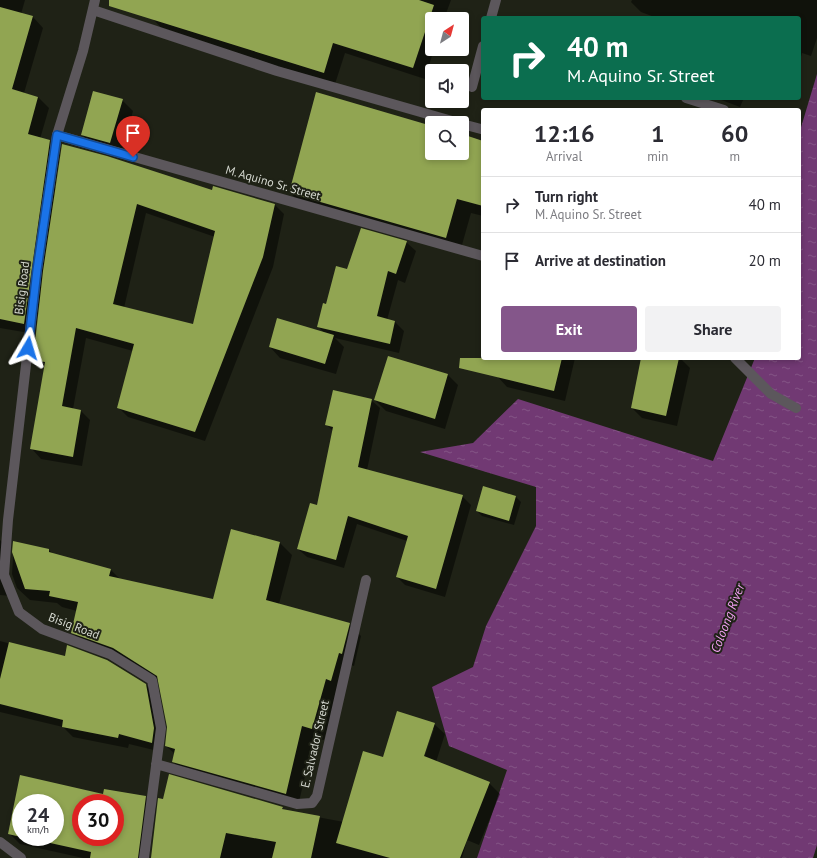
<!DOCTYPE html>
<html lang="en">
<head>
<meta charset="utf-8">
<style>
	:root { --surface:#fff; --page:#f2f2f3; --text:#2b2b33; --muted:#7c7c81; --line:#e1e1e2; --accent:#84568a }
	body { margin:0; font-family:"PT Sans",sans-serif; background:var(--page); color:var(--text); height:100vh; display:flex; flex-direction:column; font-size:15px; white-space:nowrap }
	* { box-sizing:border-box; margin:0 }
	p { font-size:13px; color:var(--muted) }
	.icon { flex:none; width:22px; height:22px; fill:none; stroke:currentColor; stroke-width:2; stroke-linecap:round; stroke-linejoin:round }
	.map { position:relative; flex:1; overflow:hidden }
	.drawer { position:absolute; left:481px; top:108px; width:320px; height:252px; display:flex; flex-direction:column; background:var(--surface); border-radius:4px; box-shadow:0 2px 6px #0003 }
	.drawer>* { flex:none }
	.top-card { position:absolute; left:481px; top:16px; width:320px; height:84px; border-radius:4px; box-shadow:0 2px 6px #0003; background:#0b6e4f; color:#fff; overflow:hidden }
	.needle { width:26px; rotate:36deg }
	.controls { position:absolute; left:425px; top:12px; display:grid; gap:8px }
	.controls a { display:grid; place-items:center; width:44px; height:44px; border-radius:4px; background:var(--surface); box-shadow:0 2px 6px #0003; font-size:20px }
	.speed { position:absolute; left:12px; top:794px; display:flex; gap:8px; font-size:20px; font-weight:700; text-align:center }
	.speed>* { display:grid; place-content:center; width:52px; height:52px; border-radius:50%; background:var(--surface); box-shadow:0 2px 6px #0003; line-height:1 }
	.speed small { font-size:10px; font-weight:400 }
	.speed .limit { border:6px solid #d22; background:#fff; color:#111 }
	.pin { position:absolute; display:grid; place-items:center; width:34px; height:34px; color:#fff; margin:-41px -17px; border-radius:50% 50% 50% 0; rotate:-45deg; box-shadow:0 0 4px #0007 }
	.pin .icon { rotate:45deg }
	.me { position:absolute; width:44px; margin:-22px; rotate:7deg; stroke-linejoin:round; filter:drop-shadow(0 0 3px #0008) }
	.turn { display:flex; align-items:center; gap:14px; height:84px; padding:0 20px; font-size:18px }
	.turn .icon { width:52px; height:52px; stroke-width:2.5 }
	.turn b { display:block; font-size:28px; line-height:34px }
	.eta { display:flex; justify-content:space-evenly; align-items:center; height:68px; text-align:center }
	.eta b { font-size:24px; font-weight:700; line-height:28px }
	.action { display:flex; gap:8px; margin-top:auto; padding:8px 20px }
	.action a { flex:1; height:46px; border-radius:4px; background:var(--accent); color:#fff; font-size:16px; font-weight:700; line-height:46px; text-align:center }
	.action a+a { background:var(--page); color:var(--text) }
	ul { padding:0; list-style:none }
	li { display:flex; align-items:center; gap:12px; height:56px; padding:0 20px; border-top:1px solid var(--line) }
	li div { flex:1 }
	li b { display:block; font-size:15px }
	li em { font-style:normal }
	.map>svg:first-child { display:block }
</style>
</head>
<body>
<div class="map">
<svg width="817" height="858" viewBox="0 0 817 858">
	<defs>
		<pattern id="water-ripples" width="26" height="14" patternUnits="userSpaceOnUse"><rect width="26" height="14" fill="#713973"/><path d="M2 4q2-2 4 0t4 0M15 11q2-2 4 0t4 0" fill="none" stroke="#845586"/></pattern>
	</defs>
	<rect width="100%" height="100%" fill="#1f2216"/>
	<!-- water -->
	<path fill="url(#water-ripples)" d="M 817,74 L 817,845 L 813,858 L 477,858 L 507,770 L 449,746 L 432,687 L 473,667 L 486,626 L 536,526 L 536,487 L 420,452 L 473,443 L 518,399 L 713,461 L 755,358 L 799,358 L 799,134 Z"/>
	<!-- shadow -->
	<path fill="#0007" fill-rule="evenodd" d="M 0,0 L 25,0 L 21,14 L 33,17 L 43,28 L 24,93 L 38,97 L 49,108 L 40,139 L 49,141 L 60,152 L 55,187 L 212,191 L 275,205 L 284,214 L 273,267 L 205,441 L 128,417 L 118,407 L 133,351 L 86,338 L 73,409 L 81,411 L 90,420 L 82,466 L 41,459 L 32,449 L 44,369 L 34,359 L 41,303 L 39,303 L 35,334 L 0,328 ZM 146,213 L 215,237 L 194,326 L 124,308 Z
		M 159,0 L 451,0 L 444,19 L 432,19 L 432,49 L 434,49 L 425,79 L 345,53 L 335,84 L 164,31 L 153,19 Z
		M 632,0 L 817,0 L 817,38 L 811,56 L 802,53 L 799,64 L 799,18 L 657,18 L 641,12 L 631,2 Z
		M 716,98 L 744,98 L 740,107 Z
		M 122,100 L 133,111 L 121,153 L 92,145 L 82,135 Z
		M 432,127 L 432,153 L 462,153 L 462,136 L 483,142 L 483,216 L 471,213 L 460,252 L 305,207 L 290,193 Z
		M 406,242 L 416,251 L 405,283 L 398,280 L 387,320 L 395,322 L 404,331 L 399,353 L 335,338 L 344,347 L 336,374 L 280,358 L 270,347 L 325,334 L 318,326 L 327,305 L 348,270 Z
		M 501,358 L 575,358 L 565,401 L 507,387 L 497,376 Z
		M 642,358 L 680,358 L 690,368 L 677,426 L 642,418 L 632,408 Z
		M 448,375 L 458,385 L 445,429 L 386,411 L 375,400 Z
		M 371,400 L 380,408 L 367,470 L 462,496 L 471,505 L 445,597 L 405,585 L 397,577 L 407,541 L 357,524 L 344,568 L 307,557 L 298,549 L 318,506 L 333,431 L 326,424 Z
		M 516,497 L 521,502 L 514,525 L 482,516 L 477,511 Z
		M 0,540 L 10,550 L 7,586 L 11,596 L 0,595 Z
		M 14,543 L 49,550 L 54,555 L 111,570 L 120,579 L 214,600 L 280,543 L 292,555 L 279,604 L 349,624 L 361,636 L 354,666 L 351,665 L 338,691 L 324,740 L 314,738 L 298,806 L 185,774 L 173,761 L 175,754 L 166,746 L 168,727 L 159,681 L 126,660 L 84,644 L 72,632 L 77,611 L 62,607 L 57,603 L 30,600 L 17,588 L 12,574 Z
		M 0,641 L 65,658 L 146,685 L 156,695 L 162,752 L 129,744 L 128,748 L 73,737 L 63,727 L 0,712 Z
		M 434,724 L 445,734 L 436,762 L 489,783 L 500,794 L 479,845 L 467,840 L 462,858 L 152,858 L 282,808 L 285,811 L 344,822 L 384,758 ZM 432,729 L 434,729 L 423,761 L 421,760 Z
		M 21,776 L 104,795 L 145,797 L 156,808 L 149,858 L 83,858 L 20,844 L 9,833 ZM 21,803 L 55,803 L 55,837 L 21,837 ZM 81,803 L 115,803 L 115,837 L 81,837 Z"/>
	<!-- building -->
	<path fill="#91a552" fill-rule="evenodd" d="M 109,0 L 419,0 L 434,5 L 413,68 L 333,43 L 324,73 L 109,6 Z
		M 0,7 L 33,16 L 12,89 L 38,97 L 28,134 L 50,140 L 24,324 L 0,319 Z
		M 93,91 L 123,99 L 110,143 L 81,135 Z
		M 316,92 L 432,126 L 432,153 L 462,153 L 462,134 L 483,141 L 483,206 L 457,199 L 446,238 L 289,193 Z
		M 62,144 L 107,156 L 212,190 L 213,186 L 275,204 L 263,257 L 195,432 L 117,408 L 134,344 L 76,328 L 62,406 L 81,410 L 73,457 L 30,449 L 45,362 L 33,360 L 43,271 ZM 137,204 L 215,231 L 193,324 L 113,304 Z
		M 361,228 L 407,241 L 396,274 L 388,271 L 377,316 L 395,321 L 390,344 L 317,327 L 323,303 L 326,304 L 336,266 L 347,269 Z
		M 277,318 L 334,335 L 325,364 L 269,347 Z
		M 388,356 L 448,374 L 435,419 L 374,400 Z
		M 460,358 L 562,358 L 554,391 L 459,368 Z
		M 641,358 L 679,358 L 666,416 L 631,408 Z
		M 333,390 L 372,399 L 358,467 L 463,495 L 436,589 L 396,577 L 408,536 L 348,516 L 336,560 L 297,549 L 310,503 L 317,505 L 333,427 L 325,425 Z
		M 483,486 L 516,496 L 509,521 L 476,511 Z
		M 231,529 L 280,542 L 266,600 L 350,623 L 342,654 L 339,653 L 331,681 L 326,679 L 312,729 L 302,726 L 286,794 L 172,762 L 175,749 L 165,746 L 167,727 L 157,676 L 113,648 L 71,633 L 78,602 L 49,596 L 50,591 L 25,589 L 12,552 L 13,541 L 49,549 L 49,552 L 111,569 L 109,576 L 213,599 Z
		M 9,642 L 65,656 L 67,645 L 107,660 L 146,684 L 154,728 L 152,743 L 119,734 L 118,738 L 62,727 L 63,720 L 0,704 L 0,679 Z
		M 397,711 L 435,723 L 424,756 L 490,782 L 460,858 L 390,858 L 336,843 L 363,751 L 383,757 Z
		M 169,774 L 283,807 L 282,809 L 320,816 L 311,858 L 272,858 L 276,842 L 226,833 L 220,858 L 151,858 L 158,798 L 163,799 Z
		M 20,775 L 103,794 L 104,789 L 146,796 L 138,858 L 90,858 L 91,852 L 23,837 L 55,837 L 55,803 L 21,803 L 21,837 L 8,834 ZM 81,803 L 115,803 L 115,837 L 81,837 Z"/>
	<g fill="none" stroke-linecap="round" stroke-linejoin="round">
		<!-- lane -->
		<path stroke="#5c575c" stroke-width="10" d="M 57,135 L 483,256
			M 735,358 L 771,394 L 796,408
			M 0,842 L 21,858"/>
		<!-- street -->
		<path stroke="#5c575c" stroke-width="10" d="M 95,0 L 83,51 L 57,135 L 37,270 L 8,520 L 4,575 L 19,612 L 42,629 L 110,654 L 152,680 L 161,728 L 144,858
			M 93,10 L 277,71 L 459,123
			M 491,18 L 496,0
			M 472,87 L 483,46
			M 686,98 L 724,110
			M 462,124 L 481,129
			M 156,764 L 297,804 L 312,803 L 317,796 L 366,580"/>
	</g>
	<g fill="none" stroke-linecap="round" stroke-linejoin="round">
		<!-- route casing -->
		<g stroke="#114b97" stroke-width="10">
			<path id="route" d="M 28,348 L 37,270 L 57,135 L 133,157"/>
		</g>
		<!-- route -->
		<use href="#route" stroke="#1a73e8" stroke-width="7"/>
	</g>
	<g text-anchor="middle" stroke-width="4" stroke-linejoin="round" paint-order="stroke">
		<!-- street labels -->
		<g font-size="12" fill="#d6d9d1" stroke="#1f2216">
			<text transform="translate(273 183) rotate(16)" y="4">M. Aquino Sr. Street</text>
			<text transform="translate(22 288) rotate(-83)" y="4">Bisig Road</text>
			<text transform="translate(74 626) rotate(21)" y="4">Bisig Road</text>
			<text transform="translate(315 744) rotate(-77)" y="4">E. Salvador Street</text>
		</g>
		<!-- water labels -->
		<g font-size="13" font-style="italic" fill="#f09ff2" stroke="#1f2216">
			<text transform="translate(727 618) rotate(-69)" y="5">Coloong River</text>
		</g>
	</g>
</svg>
<div class="controls">
<a><svg class="needle" viewBox="-14 -14 28 28"><path d="M0-13l5 13h-10z" fill="#e53935"/><path d="M0 13l5-13h-10z" fill="#7c7c81"/></svg></a>
<a><svg class="icon" aria-label="sound" viewBox="0 0 24 24"><path d="M4 9h4l5-4v14l-5-4H4zM17 9q2 3 0 6"/></svg></a>
<a><svg class="icon" aria-label="search" viewBox="0 0 24 24"><circle cx="10" cy="10" r="6"/><path d="M15 15l6 6"/></svg></a>
</div>
<div class="speed"><div>24<small>km/h</small></div><div class="limit">30</div></div>
<div class="pin" style="left:133px;top:157px;background:#d93025"><svg class="icon" aria-label="arrive" viewBox="0 0 24 24"><path d="M6 21V4h12l-3 4 3 4H6"/></svg></div>
<svg class="me" style="left:28px;top:348px" viewBox="-20 -20 40 40"><path d="M0-17L14 15 0 8-14 15z" fill="#1a73e8" stroke="#fff" stroke-width="4"/></svg>
<div class="top-card">
<div class="turn"><svg class="icon" aria-label="right" viewBox="0 0 24 24"><path d="M7 20v-9h11M14 6l5 5-5 5"/></svg><div><b>40 m</b>M. Aquino Sr. Street</div></div>
</div>
<section class="drawer">
<div class="eta">
<div><b>12:16</b><p>Arrival</p></div>
<div><b>1</b><p>min</p></div>
<div><b>60</b><p>m</p></div>
</div>
<ul>
<li><svg class="icon" aria-label="right" viewBox="0 0 24 24"><path d="M7 20v-9h11M14 6l5 5-5 5"/></svg><div><b>Turn right</b><p>M. Aquino Sr. Street</p></div><em>40 m</em></li>
<li><svg class="icon" aria-label="arrive" viewBox="0 0 24 24"><path d="M6 21V4h12l-3 4 3 4H6"/></svg><div><b>Arrive at destination</b></div><em>20 m</em></li>
</ul>
<div class="action"><a>Exit</a><a>Share</a></div>
</section>
</div>
</body>
</html>
